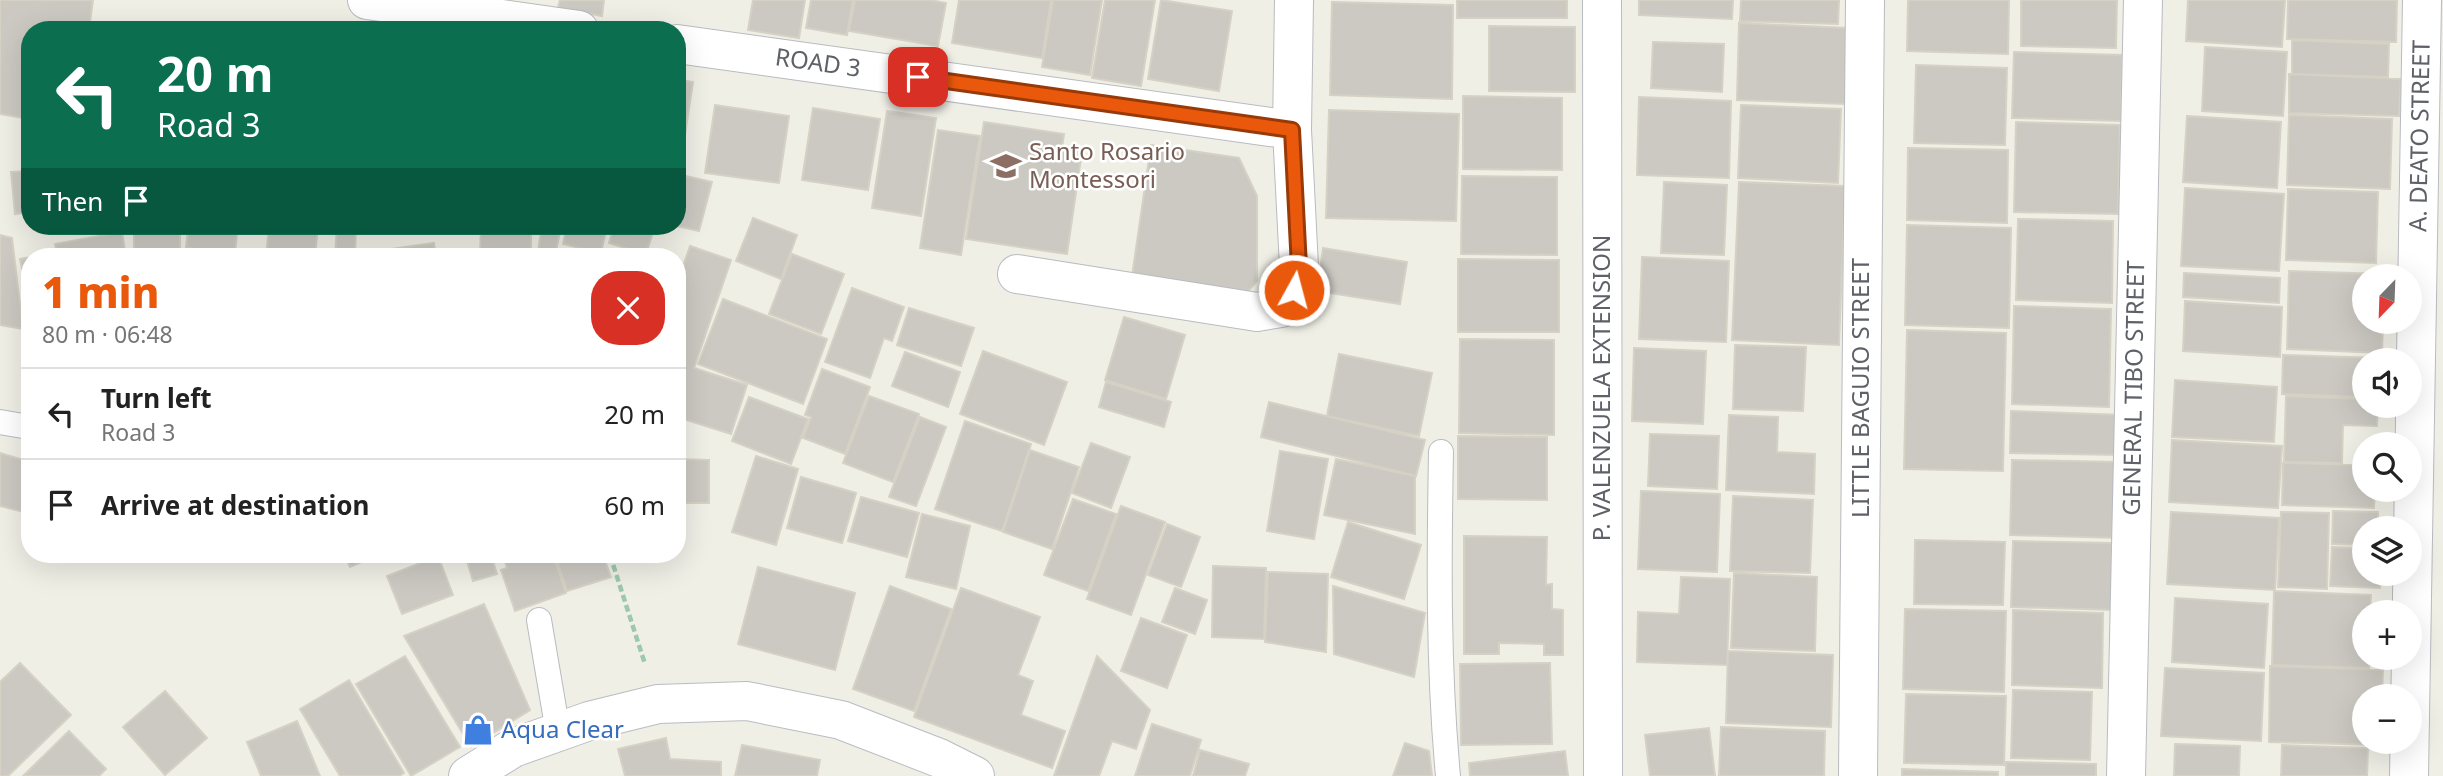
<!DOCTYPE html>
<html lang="en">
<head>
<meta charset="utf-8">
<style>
	:root { --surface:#fff; --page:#f2f2f2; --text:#222; --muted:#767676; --line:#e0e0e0; --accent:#ea580c }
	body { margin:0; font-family:"Noto Sans",sans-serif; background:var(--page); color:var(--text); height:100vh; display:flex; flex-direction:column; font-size:26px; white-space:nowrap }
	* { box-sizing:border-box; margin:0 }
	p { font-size:23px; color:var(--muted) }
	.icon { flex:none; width:38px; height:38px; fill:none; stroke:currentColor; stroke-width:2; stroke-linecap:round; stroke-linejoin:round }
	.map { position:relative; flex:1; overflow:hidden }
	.side { position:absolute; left:21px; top:248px; width:665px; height:315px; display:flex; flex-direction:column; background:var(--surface); border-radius:28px; box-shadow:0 7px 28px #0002 }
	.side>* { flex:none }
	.guide { position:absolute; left:21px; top:21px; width:665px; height:214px; border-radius:28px; box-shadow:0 7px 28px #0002; background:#0b6e4f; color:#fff; overflow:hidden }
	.needle { width:46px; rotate:203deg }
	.controls { position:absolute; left:2352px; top:264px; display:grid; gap:14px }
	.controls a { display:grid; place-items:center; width:70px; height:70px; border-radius:50%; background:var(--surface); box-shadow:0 7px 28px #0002; font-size:35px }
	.pin { position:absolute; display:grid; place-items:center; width:60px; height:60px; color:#fff; margin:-30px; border-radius:14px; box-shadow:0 4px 10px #0006 }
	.me { position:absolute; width:77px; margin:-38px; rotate:7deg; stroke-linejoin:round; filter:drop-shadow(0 0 5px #0008) }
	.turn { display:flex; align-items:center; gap:24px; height:147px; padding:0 21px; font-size:32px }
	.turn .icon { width:91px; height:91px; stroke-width:2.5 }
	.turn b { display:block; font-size:49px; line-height:60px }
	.then { display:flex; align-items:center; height:66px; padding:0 21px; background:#0003; gap:14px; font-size:26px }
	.round { display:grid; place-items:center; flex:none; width:74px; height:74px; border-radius:28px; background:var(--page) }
	.summary { display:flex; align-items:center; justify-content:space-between; height:119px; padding:0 21px }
	h1 { font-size:42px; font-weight:800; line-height:52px; color:var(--accent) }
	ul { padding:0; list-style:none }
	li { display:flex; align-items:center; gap:21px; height:91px; padding:0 21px; border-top:2px solid var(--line) }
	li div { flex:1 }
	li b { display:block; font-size:26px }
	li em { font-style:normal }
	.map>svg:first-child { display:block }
</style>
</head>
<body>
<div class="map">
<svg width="2443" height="776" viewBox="0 0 2443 776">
	<rect width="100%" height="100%" fill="#f0efe6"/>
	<!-- building -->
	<path fill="#ccc9c3" stroke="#d5d1c4" stroke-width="2" d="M 0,0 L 93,0 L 89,30 L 30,30 L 30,119 L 0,114 Z
		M 560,0 L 604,0 L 602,16 L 558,8 Z
		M 753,0 L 805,0 L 799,38 L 748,30 Z
		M 811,0 L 853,0 L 847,35 L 806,28 Z
		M 855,0 L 930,0 L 946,3 L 938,46 L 849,31 Z
		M 959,0 L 1051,0 L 1042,58 L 952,43 Z
		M 1053,0 L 1102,0 L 1090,75 L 1042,67 Z
		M 1105,0 L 1155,0 L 1141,86 L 1092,78 Z
		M 1161,0 L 1232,11 L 1219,91 L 1148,79 Z
		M 1457,0 L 1567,0 L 1567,18 L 1457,18 Z
		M 1639,0 L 1733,0 L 1732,19 L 1639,15 Z
		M 1741,0 L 1839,0 L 1838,24 L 1740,21 Z
		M 1908,0 L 2009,0 L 2008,54 L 1907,51 Z
		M 2021,0 L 2117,0 L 2116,48 L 2021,46 Z
		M 2188,0 L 2285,0 L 2282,47 L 2186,41 Z
		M 2288,0 L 2397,0 L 2396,42 L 2287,39 Z
		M 1332,2 L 1453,5 L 1452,99 L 1330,95 Z
		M 210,22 L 256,30 L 209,30 Z
		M 1739,23 L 1847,28 L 1845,104 L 1737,100 Z
		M 1489,26 L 1575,27 L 1575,92 L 1489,91 Z
		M 2292,40 L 2389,44 L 2388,77 L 2292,74 Z
		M 1653,42 L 1724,44 L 1722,92 L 1651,88 Z
		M 2205,47 L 2287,52 L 2283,116 L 2202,111 Z
		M 2014,52 L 2122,55 L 2121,121 L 2012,118 Z
		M 1916,65 L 2007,68 L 2005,145 L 1914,143 Z
		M 2289,74 L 2401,79 L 2399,116 L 2289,113 Z
		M 677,79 L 693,82 L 680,168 L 677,168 Z
		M 1463,96 L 1562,98 L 1562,170 L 1463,169 Z
		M 1639,97 L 1731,101 L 1729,178 L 1637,175 Z
		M 715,105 L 789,116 L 779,183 L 705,173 Z
		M 1741,105 L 1841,109 L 1838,183 L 1738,178 Z
		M 813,108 L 880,119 L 868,190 L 802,180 Z
		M 1329,110 L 1459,114 L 1456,221 L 1326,218 Z
		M 887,111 L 936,118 L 921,216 L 872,208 Z
		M 2289,115 L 2392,119 L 2390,189 L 2287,185 Z
		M 2187,116 L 2281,122 L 2277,188 L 2183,182 Z
		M 984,122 L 1064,134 L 1062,148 L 1082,151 L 1067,254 L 966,239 Z
		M 2016,122 L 2120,125 L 2118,214 L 2014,212 Z
		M 938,130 L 980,136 L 961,255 L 920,248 Z
		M 1151,145 L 1239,158 L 1257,196 L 1257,281 L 1241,300 L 1131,283 Z
		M 1908,148 L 2008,150 L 2007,223 L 1907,220 Z
		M 30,171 L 30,212 L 15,214 L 11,172 Z
		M 677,174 L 712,182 L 699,231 L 677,226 Z
		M 1462,176 L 1557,177 L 1557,255 L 1461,254 Z
		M 1664,182 L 1727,185 L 1724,255 L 1661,253 Z
		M 1739,182 L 1845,186 L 1839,345 L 1732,340 Z
		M 2185,188 L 2284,194 L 2279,271 L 2181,266 Z
		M 2288,189 L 2378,192 L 2376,263 L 2286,260 Z
		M 753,218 L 797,235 L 781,279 L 736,261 Z
		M 2018,219 L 2113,221 L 2112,303 L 2016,300 Z
		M 1907,225 L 2011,228 L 2009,328 L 1905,325 Z
		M 134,226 L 180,226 L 180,257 L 134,257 Z
		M 269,226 L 318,226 L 315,257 L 266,257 Z
		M 337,226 L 356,226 L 355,257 L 335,256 Z
		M 481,226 L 531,226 L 531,257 L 480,257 Z
		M 542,226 L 561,226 L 555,257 L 537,257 Z
		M 567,226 L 607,226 L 601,253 L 563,244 Z
		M 614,226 L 655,226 L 646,254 L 609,243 Z
		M 188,230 L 237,234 L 235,252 L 186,248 Z
		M 122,232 L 126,257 L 57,257 L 55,244 Z
		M 0,235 L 12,238 L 23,329 L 0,325 Z
		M 434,243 L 436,257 L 371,257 L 370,252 Z
		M 690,246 L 731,260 L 694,368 L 747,385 L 731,434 L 677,417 L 677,284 Z
		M 1323,248 L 1407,262 L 1400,304 L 1317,291 Z
		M 51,253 L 52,257 L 30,257 L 30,306 L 20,259 Z
		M 792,254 L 844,274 L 821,334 L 769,314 Z
		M 1642,257 L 1729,261 L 1726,342 L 1639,339 Z
		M 1458,259 L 1559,260 L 1559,332 L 1458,332 Z
		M 2289,271 L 2385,274 L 2385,276 L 2364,276 L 2364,322 L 2383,322 L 2382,353 L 2287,349 Z
		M 2184,273 L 2280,278 L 2279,303 L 2183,297 Z
		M 852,288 L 904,307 L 892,341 L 884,338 L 870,378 L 825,362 Z
		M 723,299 L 827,339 L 803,404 L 698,364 Z
		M 2185,301 L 2282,307 L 2280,357 L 2183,351 Z
		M 2014,306 L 2111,309 L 2109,407 L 2012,404 Z
		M 909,308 L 974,328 L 961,366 L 897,345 Z
		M 1124,317 L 1185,335 L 1166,399 L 1105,380 Z
		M 1907,330 L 2006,333 L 2003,471 L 1904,469 Z
		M 1460,339 L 1554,340 L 1554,435 L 1459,433 Z
		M 1735,345 L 1806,347 L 1803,411 L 1733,409 Z
		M 1634,348 L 1706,351 L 1703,424 L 1632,421 Z
		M 983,351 L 1067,382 L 1044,445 L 960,414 Z
		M 905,352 L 960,372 L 948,407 L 892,386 Z
		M 1339,354 L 1432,373 L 1419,436 L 1327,416 Z
		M 2283,355 L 2380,358 L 2380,360 L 2364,360 L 2364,397 L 2282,394 Z
		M 822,369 L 870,387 L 845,454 L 803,438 L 811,417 L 805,415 Z
		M 2175,380 L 2277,387 L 2274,442 L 2172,437 Z
		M 1106,382 L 1171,402 L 1164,427 L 1099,407 Z
		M 869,396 L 919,414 L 893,482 L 843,463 Z
		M 2286,396 L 2364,399 L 2364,406 L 2378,406 L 2377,426 L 2343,425 L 2342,463 L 2284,462 Z
		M 749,397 L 808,419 L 791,464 L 732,441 Z
		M 1269,402 L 1425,440 L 1416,476 L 1261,437 Z
		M 2011,411 L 2124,415 L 2123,455 L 2010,453 Z
		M 1729,415 L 1778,417 L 1777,452 L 1815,454 L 1814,494 L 1726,490 Z
		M 920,417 L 946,427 L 916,506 L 889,497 Z
		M 965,421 L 1031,444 L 1002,531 L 935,509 Z
		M 1650,434 L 1719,436 L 1717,489 L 1648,486 Z
		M 1458,436 L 1547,437 L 1547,500 L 1458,499 Z
		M 2172,440 L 2282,446 L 2278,508 L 2169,502 Z
		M 1091,443 L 1130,457 L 1111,508 L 1072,493 Z
		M 1030,450 L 1079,467 L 1052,549 L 1003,532 Z
		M 1280,451 L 1328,459 L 1314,539 L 1267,531 Z
		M 0,453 L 30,462 L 30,506 L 28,513 L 0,506 Z
		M 756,456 L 798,469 L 776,545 L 732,532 Z
		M 677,459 L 709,460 L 709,503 L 677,503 Z
		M 1336,459 L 1415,476 L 1415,534 L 1324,515 Z
		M 2012,460 L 2119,462 L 2118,538 L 2010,535 Z
		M 2283,463 L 2364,465 L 2364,490 L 2375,490 L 2374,508 L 2282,505 Z
		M 801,477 L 856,493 L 842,543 L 787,528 Z
		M 1641,491 L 1720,494 L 1717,572 L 1638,569 Z
		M 1733,496 L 1813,500 L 1810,573 L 1730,571 Z
		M 861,497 L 919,513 L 907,557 L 848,541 Z
		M 1073,499 L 1116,514 L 1088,591 L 1044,575 Z
		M 1121,506 L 1165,522 L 1131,615 L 1087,599 Z
		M 2333,511 L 2378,512 L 2378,528 L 2364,528 L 2364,545 L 2332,544 Z
		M 2171,512 L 2279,518 L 2275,590 L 2167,584 Z
		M 2281,512 L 2329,513 L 2327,589 L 2278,587 Z
		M 922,514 L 970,526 L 956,589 L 906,577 Z
		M 1348,522 L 1421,545 L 1404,599 L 1331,577 Z
		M 1167,524 L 1200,537 L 1181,587 L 1148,575 Z
		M 1464,536 L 1547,537 L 1546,585 L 1552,584 L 1552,609 L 1563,610 L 1563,655 L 1544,655 L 1544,644 L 1499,643 L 1499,654 L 1464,654 Z
		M 1915,540 L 2005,542 L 2003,605 L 1914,604 Z
		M 2013,541 L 2114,543 L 2113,610 L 2011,607 Z
		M 2332,547 L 2364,548 L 2364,574 L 2380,574 L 2380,588 L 2330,586 Z
		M 345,555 L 378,555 L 350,567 Z
		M 486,555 L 491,555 L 497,574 L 473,581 L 467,561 Z
		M 503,555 L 553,555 L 566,593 L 515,611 L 501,570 L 507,568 Z
		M 555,555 L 603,555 L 611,577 L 567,591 Z
		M 438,556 L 453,595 L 402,614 L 387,576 Z
		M 1213,566 L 1266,568 L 1264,639 L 1212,637 Z
		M 758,567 L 855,593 L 835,670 L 738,644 Z
		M 1268,572 L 1328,574 L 1326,652 L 1265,642 Z
		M 1734,573 L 1817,577 L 1815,651 L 1731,648 Z
		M 1681,577 L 1730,579 L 1727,665 L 1637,662 L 1638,612 L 1679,614 Z
		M 890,586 L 951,609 L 914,711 L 853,689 Z
		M 1333,586 L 1425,613 L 1414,677 L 1334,654 Z
		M 961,588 L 1040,617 L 1018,675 L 1033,681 L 1021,715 L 1065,731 L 1052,768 L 914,717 Z
		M 1175,588 L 1207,600 L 1195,634 L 1162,622 Z
		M 2274,591 L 2371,595 L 2370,612 L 2364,612 L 2364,658 L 2369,658 L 2369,668 L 2272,665 Z
		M 2175,598 L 2268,604 L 2264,668 L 2172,662 Z
		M 484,604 L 530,710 L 471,747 L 404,636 Z
		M 1905,609 L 2006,611 L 2004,692 L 1903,689 Z
		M 2013,610 L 2103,613 L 2102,688 L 2012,685 Z
		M 1141,618 L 1187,635 L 1167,688 L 1121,671 Z
		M 1728,651 L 1833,655 L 1831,727 L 1726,723 Z
		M 405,656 L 460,747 L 411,776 L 356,684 Z
		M 1097,656 L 1150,710 L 1136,749 L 1112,741 L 1099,776 L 1054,776 Z
		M 20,663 L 71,715 L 8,776 L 0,776 L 0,682 Z
		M 1550,663 L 1552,744 L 1461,745 L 1460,664 Z
		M 2270,666 L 2383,670 L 2382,696 L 2364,696 L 2364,742 L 2381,742 L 2380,745 L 2269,742 Z
		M 2165,668 L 2264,673 L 2261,741 L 2161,736 Z
		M 349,680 L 404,773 L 399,776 L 340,776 L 300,709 Z
		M 2013,690 L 2092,692 L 2090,760 L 2011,758 Z
		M 165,691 L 207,738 L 165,775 L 123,727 Z
		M 1906,694 L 2006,696 L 2004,765 L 1904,763 Z
		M 297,721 L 320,776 L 261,776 L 247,742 Z
		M 1152,724 L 1201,740 L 1190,776 L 1135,776 Z
		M 1721,727 L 1825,731 L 1824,776 L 1719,776 Z
		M 1709,728 L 1715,776 L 1650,776 L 1645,735 Z
		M 69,731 L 106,769 L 99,776 L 23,776 Z
		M 666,738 L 670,759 L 721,762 L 721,776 L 625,776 L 618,749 Z
		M 1405,743 L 1429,751 L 1432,776 L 1393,776 Z
		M 2175,744 L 2240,746 L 2239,776 L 2174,776 Z
		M 742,745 L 820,760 L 817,776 L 735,776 Z
		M 2282,745 L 2368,748 L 2367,776 L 2281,776 Z
		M 1200,750 L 1249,764 L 1245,776 L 1193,776 Z
		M 1565,751 L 1568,776 L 1470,776 L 1469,763 Z
		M 2006,762 L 2096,764 L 2096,776 L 2006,776 Z
		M 1902,769 L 1998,772 L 1998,776 L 1902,776 Z"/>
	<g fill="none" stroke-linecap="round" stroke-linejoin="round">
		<!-- lane casing -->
		<g stroke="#b8bbc0" stroke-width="26">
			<path id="lane" d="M 0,422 L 23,426
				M 1441,452 C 1439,561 1438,668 1448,776
				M 539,620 L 558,732"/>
		</g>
		<!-- street casing -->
		<g stroke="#b8bbc0" stroke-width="40">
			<path id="street" d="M 367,0 L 579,30
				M 677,44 L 1292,130
				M 1017,274 L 1257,312 L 1281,308 L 1294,291 L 1299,267 L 1292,130 L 1294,0
				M 1858,776 L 1865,0
				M 2126,776 L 2143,0
				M 2409,776 L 2422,0"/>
		</g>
		<!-- secondary casing -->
		<g stroke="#b9bcc2" stroke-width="40">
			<path id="secondary" d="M 1602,0 L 1603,776
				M 468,776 L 513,748 L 589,721 L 658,704 L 747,701 L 841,720 L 939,758 L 975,776"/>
		</g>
		<!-- path -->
		<path stroke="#9cc8ae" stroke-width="4.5" stroke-dasharray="7 3.5" stroke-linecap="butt" d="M 610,555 L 645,664"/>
		<!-- lane -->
		<use href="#lane" stroke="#fff" stroke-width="24"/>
		<!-- street -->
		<use href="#street" stroke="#fff" stroke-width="38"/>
		<!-- secondary -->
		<use href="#secondary" stroke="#fff" stroke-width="38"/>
	</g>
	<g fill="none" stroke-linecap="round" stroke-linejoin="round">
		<!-- route casing -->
		<g stroke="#983908" stroke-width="18">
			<path id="route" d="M 918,77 L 1292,130 L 1299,267 L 1294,290"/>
		</g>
		<!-- route -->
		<use href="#route" stroke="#ea580c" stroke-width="12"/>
	</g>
	<!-- icons -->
	<defs>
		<g id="school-bare" transform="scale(2.415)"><path d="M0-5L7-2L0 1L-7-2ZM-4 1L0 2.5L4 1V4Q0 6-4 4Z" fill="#8d6e63" stroke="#fff" stroke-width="2.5" paint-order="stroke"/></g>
		<g id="shop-bare" transform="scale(2.415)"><path d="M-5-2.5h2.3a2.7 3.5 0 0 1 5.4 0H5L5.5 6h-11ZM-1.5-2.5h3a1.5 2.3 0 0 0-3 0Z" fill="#3f7fe0" stroke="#fff" stroke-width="2.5" paint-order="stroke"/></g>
	</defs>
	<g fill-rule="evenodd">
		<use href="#school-bare" x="1006" y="166"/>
		<use href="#shop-bare" x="478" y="730"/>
	</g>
	<g text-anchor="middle" stroke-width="5" stroke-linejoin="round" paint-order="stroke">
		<!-- street labels -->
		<g font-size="24" fill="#5e6167" stroke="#fff">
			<text transform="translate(818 63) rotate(8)" y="8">ROAD 3</text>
			<text transform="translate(2420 136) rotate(-89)" y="8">A. DEATO STREET</text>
			<text transform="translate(1602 388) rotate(-90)" y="8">P. VALENZUELA EXTENSION</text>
			<text transform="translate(1861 388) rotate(-90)" y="8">LITTLE BAGUIO STREET</text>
			<text transform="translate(2134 388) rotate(-89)" y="8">GENERAL TIBO STREET</text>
		</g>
		<!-- education labels -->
		<g font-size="24" fill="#785e54" stroke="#fff" text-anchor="start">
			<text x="1029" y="160">Santo Rosario<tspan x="1029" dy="28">Montessori</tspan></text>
		</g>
		<!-- shop labels -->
		<g font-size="24" fill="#366cbe" stroke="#fff" text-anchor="start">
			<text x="501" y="738">Aqua Clear</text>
		</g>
	</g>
</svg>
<div class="controls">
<a><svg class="needle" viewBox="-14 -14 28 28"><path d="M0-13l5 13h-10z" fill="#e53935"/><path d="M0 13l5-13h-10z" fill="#767676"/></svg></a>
<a><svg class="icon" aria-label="sound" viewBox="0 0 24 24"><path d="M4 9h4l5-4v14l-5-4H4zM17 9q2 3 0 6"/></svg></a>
<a><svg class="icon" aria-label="search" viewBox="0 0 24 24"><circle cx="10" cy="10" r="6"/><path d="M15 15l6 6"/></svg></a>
<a><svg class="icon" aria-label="layers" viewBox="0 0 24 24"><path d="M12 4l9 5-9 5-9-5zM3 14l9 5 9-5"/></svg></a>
<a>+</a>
<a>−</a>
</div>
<div class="pin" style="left:918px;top:77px;background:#d93025"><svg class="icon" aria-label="arrive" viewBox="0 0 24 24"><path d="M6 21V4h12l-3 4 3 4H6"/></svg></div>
<svg class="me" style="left:1294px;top:290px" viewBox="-20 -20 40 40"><circle r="17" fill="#ea580c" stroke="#fff" stroke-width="3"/><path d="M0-11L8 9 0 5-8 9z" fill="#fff"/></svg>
<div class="guide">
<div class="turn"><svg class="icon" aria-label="left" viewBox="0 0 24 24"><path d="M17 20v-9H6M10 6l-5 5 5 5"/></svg><div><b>20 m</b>Road 3</div></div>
<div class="then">Then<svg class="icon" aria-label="arrive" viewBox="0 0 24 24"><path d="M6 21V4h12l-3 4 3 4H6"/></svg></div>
</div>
<section class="side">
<div class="summary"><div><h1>1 min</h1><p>80 m · 06:48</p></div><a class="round" style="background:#d93025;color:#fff"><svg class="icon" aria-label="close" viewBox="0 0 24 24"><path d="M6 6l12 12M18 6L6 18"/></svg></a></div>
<ul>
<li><svg class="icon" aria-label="left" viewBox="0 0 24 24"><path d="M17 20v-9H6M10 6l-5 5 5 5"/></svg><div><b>Turn left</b><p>Road 3</p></div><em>20 m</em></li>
<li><svg class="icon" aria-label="arrive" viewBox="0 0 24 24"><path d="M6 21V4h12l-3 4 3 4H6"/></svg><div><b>Arrive at destination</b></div><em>60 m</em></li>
</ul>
</section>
</div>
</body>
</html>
